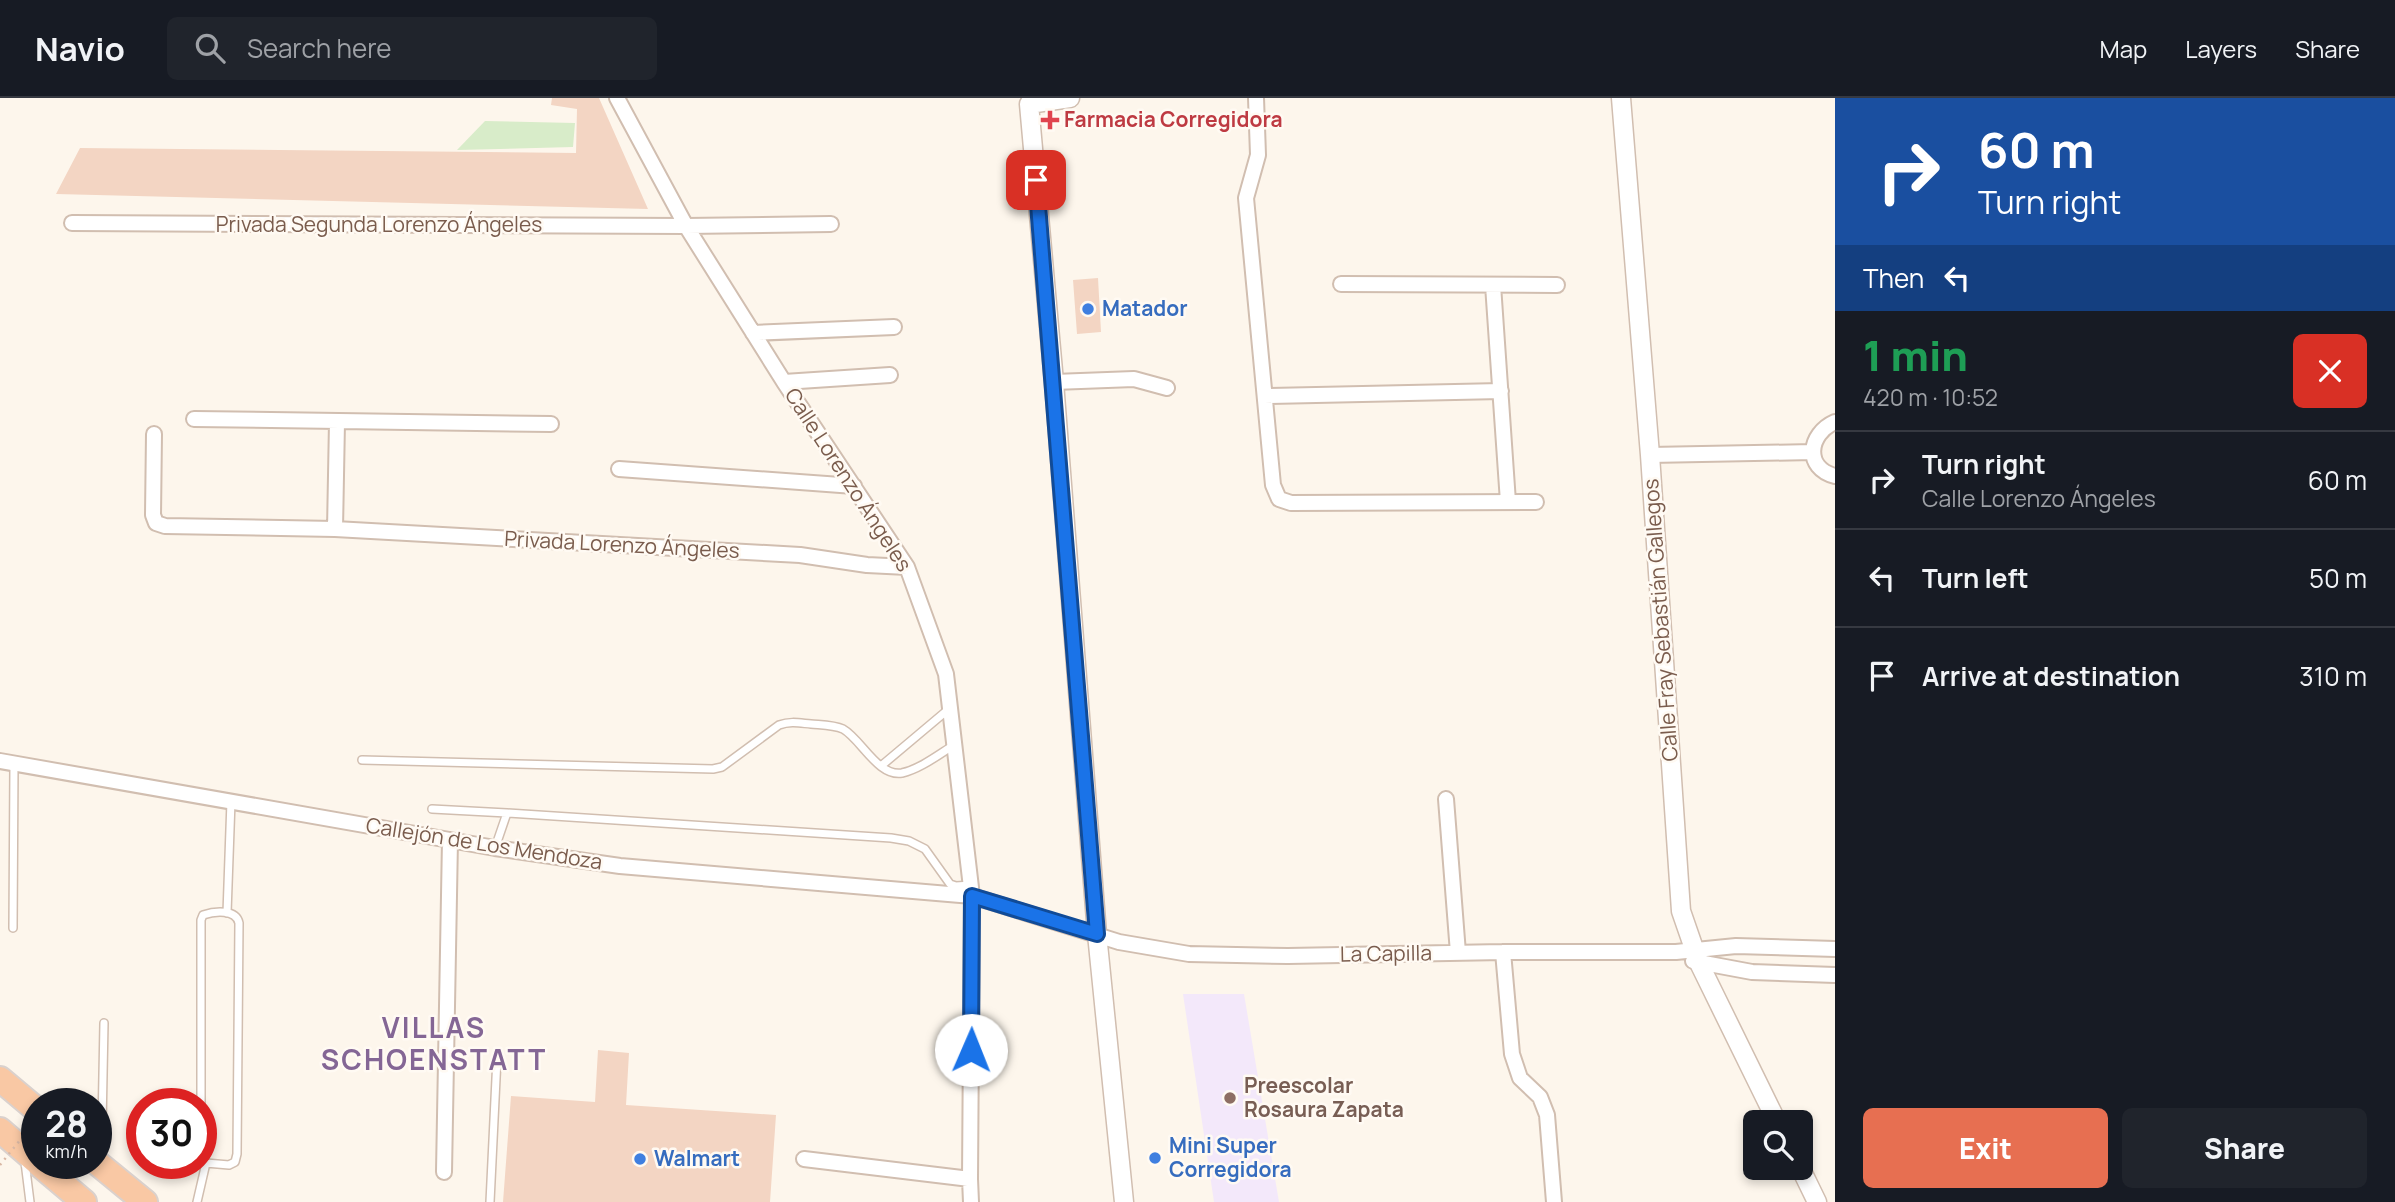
<!DOCTYPE html>
<html lang="en">
<head>
<meta charset="utf-8">
<style>
	:root { --surface:#171b24; --page:#20242c; --text:#f1f3f6; --muted:#9ea1a6; --line:#363941; --accent:#e76f51 }
	body { margin:0; font-family:Manrope,sans-serif; background:var(--page); color:var(--text); height:100vh; display:flex; flex-direction:column; font-size:26px; white-space:nowrap }
	* { box-sizing:border-box; margin:0 }
	p { font-size:23px; color:var(--muted) }
	.icon { flex:none; width:38px; height:38px; fill:none; stroke:currentColor; stroke-width:2; stroke-linecap:round; stroke-linejoin:round }
	.map { position:relative; flex:1; overflow:hidden }
	.drawer { display:flex; flex-direction:column; background:var(--surface); width:560px }
	.drawer>* { flex:none }
	.banner { background:#1a4fa0; color:#fff; overflow:hidden }
	.tools { position:absolute; left:1743px; top:1012px; display:grid; gap:14px }
	.tools a { display:grid; place-items:center; width:70px; height:70px; border-radius:10px; background:var(--surface); box-shadow:0 4px 10px #0003; font-size:35px }
	.speed { position:absolute; left:21px; top:990px; display:flex; gap:14px; font-size:35px; font-weight:700; text-align:center }
	.speed>* { display:grid; place-content:center; width:91px; height:91px; border-radius:50%; background:var(--surface); box-shadow:0 4px 10px #0003; line-height:1 }
	.speed small { font-size:18px; font-weight:400 }
	.speed .limit { border:10px solid #d22; background:#fff; color:#111 }
	.pin { position:absolute; display:grid; place-items:center; width:60px; height:60px; color:#fff; margin:-30px; border-radius:14px; box-shadow:0 4px 10px #0006 }
	.me { position:absolute; width:77px; margin:-38px; rotate:1deg; stroke-linejoin:round; filter:drop-shadow(0 0 5px #0008) }
	.turn { display:flex; align-items:center; gap:24px; height:147px; padding:0 28px; font-size:32px }
	.turn .icon { width:91px; height:91px; stroke-width:2.5 }
	.turn b { display:block; font-size:49px; line-height:60px }
	.then { display:flex; align-items:center; height:66px; padding:0 28px; background:#0003; gap:14px; font-size:26px }
	.round { display:grid; place-items:center; flex:none; width:74px; height:74px; border-radius:10px; background:var(--page) }
	.headline { display:flex; align-items:center; justify-content:space-between; height:119px; padding:0 28px }
	h1 { font-size:42px; font-weight:800; line-height:52px; color:#1e9e55 }
	.cta { display:flex; gap:14px; margin-top:auto; padding:14px 28px }
	.cta a { flex:1; height:80px; border-radius:10px; background:var(--accent); color:#fff; font-size:28px; font-weight:800; line-height:80px; text-align:center }
	.cta a+a { background:var(--page); color:var(--text) }
	ul { padding:0; list-style:none }
	li { display:flex; align-items:center; gap:21px; height:98px; padding:0 28px; border-top:2px solid var(--line) }
	li div { flex:1 }
	li b { display:block; font-size:26px }
	li em { font-style:normal }
	header { display:flex; align-items:center; gap:42px; box-sizing:border-box; height:98px; padding:0 35px; background:var(--surface); border-bottom:2px solid var(--line) }
	header strong { font-size:33px }
	nav { display:flex; gap:38px; margin-inline-start:auto; font-size:24px }
	.search { width:490px; height:63px; background:var(--page); display:flex; align-items:center; gap:18px; box-sizing:border-box; padding:0 24px; border-radius:10px; color:var(--muted); font-size:26px }
	main { display:flex; flex:1; min-height:0 }
	.map>svg:first-child { display:block }
</style>
</head>
<body>
<header>
<strong>Navio</strong>
<div class="search"><svg class="icon" aria-label="search" viewBox="0 0 24 24"><circle cx="10" cy="10" r="6"/><path d="M15 15l6 6"/></svg>Search here</div>
<nav><a>Map</a><a>Layers</a><a>Share</a></nav>
</header>
<main>
<div class="map">
<svg width="1835" height="1104" viewBox="0 0 1835 1104">
	<rect width="100%" height="100%" fill="#fdf6ec"/>
	<!-- education -->
	<path fill="#f3e8fa" d="M 1183,896 L 1244,896 L 1279,1104 L 1214,1104 Z"/>
	<!-- green -->
	<path fill="#d8ecc9" d="M 485,23 L 575,25 L 573,49 L 457,52 Z"/>
	<!-- building -->
	<path fill="#f3d5c3" d="M 552,0 L 599,0 L 648,111 L 56,96 L 80,50 L 576,55 L 577,11 L 551,7 Z
		M 1098,180 L 1101,234 L 1077,236 L 1073,182 Z
		M 598,952 L 629,955 L 626,1007 L 776,1017 L 770,1104 L 503,1104 L 511,998 L 595,1004 Z"/>
	<g fill="none" stroke-linecap="round" stroke-linejoin="round">
		<!-- service casing -->
		<g stroke="#d1beb0" stroke-width="10">
			<path id="service" d="M 362,662 L 713,671 L 722,669 L 779,627 C 791,623 799,625 811,626 C 821,627 834,627 843,631 C 861,641 878,679 902,675 C 920,671 938,657 954,647
				M 881,668 L 950,610
				M 432,711 L 507,715 L 495,750
				M 507,715 L 891,740 L 909,743 L 925,751 L 950,786 L 956,788 L 971,787
				M 227,815 L 231,703
				M 13,830 L 14,666
				M 201,1006 L 201,822 L 203,817 C 215,813 236,811 239,825 L 237,1056 L 235,1064 L 229,1067 L 206,1065 L 201,1060
				M 96,1042 L 102,1028 L 104,925
				M 25,1064 L 30,1104
				M 197,1104 L 206,1065
				M 490,1104 L 497,960"/>
		</g>
		<!-- minor casing -->
		<g stroke="#d1beb0" stroke-width="18">
			<path id="minor" d="M 617,0 L 686,128 L 784,284 L 907,469 L 946,576 L 972,798 L 970,1081 L 971,1104
				M 1256,0 L 1258,57 L 1246,100 L 1273,387 L 1279,401 L 1291,405 L 1536,404
				M 72,125 L 686,128 L 831,126
				M 1341,186 L 1557,187
				M 1493,187 L 1508,404
				M 753,235 L 894,229
				M 784,284 L 890,277
				M 1054,284 L 1134,281 L 1167,290
				M 1265,298 L 1501,293
				M 194,321 L 551,326
				M 1835,324 C 1808,336 1804,370 1835,378
				M 154,336 L 153,417 L 156,425 L 165,428 L 335,431 L 800,457 L 867,467 L 907,469
				M 1650,357 L 1813,354
				M 619,371 L 854,388
				M 335,431 L 337,324
				M 0,663 L 495,750 L 620,768 L 972,798 L 1119,844 L 1189,856 L 1288,858 L 1503,854 L 1676,854 L 1736,848 L 1835,851
				M 1446,701 L 1458,855
				M 1503,854 L 1512,956 L 1520,980 L 1540,999 L 1547,1017 L 1554,1104
				M 1693,863 L 1752,874 L 1835,877
				M 804,1061 L 970,1081
				M 444,1074 L 450,742"/>
		</g>
		<!-- tertiary casing -->
		<g stroke="#d1beb0" stroke-width="21">
			<path id="tertiary" d="M 1070,0 L 1029,6 L 1054,284 L 1097,836 L 1124,1104
				M 1621,0 L 1650,357 L 1681,813 L 1699,865 L 1777,1024
				M 1800,1069 L 1817,1104"/>
		</g>
		<!-- trunk casing -->
		<g stroke="#dad1cd" stroke-width="28">
			<path id="trunk" d="M 0,981 L 37,1012
				M 0,1032 L 37,1064
				M 96,1064 L 145,1104
				M 39,1066 L 84,1104"/>
		</g>
		<!-- path -->
		<path stroke="#d9b8a5" stroke-width="2.5" stroke-dasharray="2 5" stroke-linecap="butt" d="M 54,1000 L 55,998 L 64,1006"/>
		<!-- service -->
		<use href="#service" stroke="#fff" stroke-width="7"/>
		<!-- minor -->
		<use href="#minor" stroke="#fff" stroke-width="14"/>
		<!-- tertiary -->
		<use href="#tertiary" stroke="#fff" stroke-width="18"/>
		<!-- trunk -->
		<use href="#trunk" stroke="#f9c8a4" stroke-width="24"/>
		<!-- path-bridge -->
		<path stroke="#d9b8a5" stroke-width="2.5" stroke-dasharray="2 5" stroke-linecap="butt" d="M 0,1067 L 37,1021"/>
	</g>
	<g fill="none" stroke-linecap="round" stroke-linejoin="round">
		<!-- route casing -->
		<g stroke="#114b97" stroke-width="18">
			<path id="route" d="M 971,952 L 972,798 L 1097,836 L 1036,82"/>
		</g>
		<!-- route -->
		<use href="#route" stroke="#1a73e8" stroke-width="12"/>
	</g>
	<!-- markers -->
	<path fill="#e0444e" stroke="#fffaf3" stroke-width="2.5" d="M1046.5 11.5h7v7h7v7h-7v7h-7v-7h-7v-7h7z"/>
	<g fill="#3f7fe0" stroke="#fffaf3" stroke-width="2.5">
		<circle cx="1088" cy="211" r="7"/>
		<circle cx="1155" cy="1060" r="7"/>
		<circle cx="640" cy="1061" r="7"/>
	</g>
	<circle fill="#8d6e63" stroke="#fffaf3" stroke-width="2.5" cx="1230" cy="1000" r="7"/>
	<g text-anchor="middle" stroke-width="5" stroke-linejoin="round" paint-order="stroke">
		<!-- health labels -->
		<g font-size="21" font-weight="bold" fill="#be3a42" stroke="#fffaf3" text-anchor="start">
			<text x="1064" y="29">Farmacia Corregidora</text>
		</g>
		<!-- street labels -->
		<g font-size="21" fill="#7a5c4d" stroke="#fffaf3">
			<text x="379" y="134">Privada Segunda Lorenzo Ángeles</text>
			<text transform="translate(848 382) rotate(57)" y="7">Calle Lorenzo Ángeles</text>
			<text transform="translate(622 447) rotate(3)" y="7">Privada Lorenzo Ángeles</text>
			<text transform="translate(1661 522) rotate(-94)" y="7">Calle Fray Sebastián Gallegos</text>
			<text transform="translate(484 746) rotate(9)" y="7">Callejón de Los Mendoza</text>
			<text transform="translate(1386 856) rotate(-1)" y="7">La Capilla</text>
		</g>
		<!-- shop labels -->
		<g font-size="21" font-weight="bold" fill="#366cbe" stroke="#fffaf3" text-anchor="start">
			<text x="1102" y="218">Matador</text>
			<text x="1169" y="1055">Mini Super<tspan x="1169" dy="24">Corregidora</tspan></text>
			<text x="654" y="1068">Walmart</text>
		</g>
		<!-- education labels -->
		<g font-size="21" font-weight="bold" fill="#785e54" stroke="#fffaf3" text-anchor="start">
			<text x="1244" y="995">Preescolar<tspan x="1244" dy="24">Rosaura Zapata</tspan></text>
		</g>
		<!-- district labels -->
		<g font-size="28" font-weight="bold" letter-spacing="2" fill="#846695" stroke="#fffaf3">
			<text x="434" y="940">VILLAS<tspan x="434" dy="32">SCHOENSTATT</tspan></text>
		</g>
	</g>
</svg>
<div class="tools">
<a><svg class="icon" aria-label="search" viewBox="0 0 24 24"><circle cx="10" cy="10" r="6"/><path d="M15 15l6 6"/></svg></a>
</div>
<div class="speed"><div>28<small>km/h</small></div><div class="limit">30</div></div>
<div class="pin" style="left:1036px;top:82px;background:#d93025"><svg class="icon" aria-label="arrive" viewBox="0 0 24 24"><path d="M6 21V4h12l-3 4 3 4H6"/></svg></div>
<svg class="me" style="left:971px;top:952px" viewBox="-20 -20 40 40"><circle r="19" fill="#fff"/><path d="M0-13L10 11 0 6-10 11z" fill="#1a73e8"/></svg>
</div>
<section class="drawer">
<div class="banner">
<div class="turn"><svg class="icon" aria-label="right" viewBox="0 0 24 24"><path d="M7 20v-9h11M14 6l5 5-5 5"/></svg><div><b>60 m</b>Turn right</div></div>
<div class="then">Then<svg class="icon" aria-label="left" viewBox="0 0 24 24"><path d="M17 20v-9H6M10 6l-5 5 5 5"/></svg></div>
</div>
<div class="headline"><div><h1>1 min</h1><p>420 m · 10:52</p></div><a class="round" style="background:#d93025;color:#fff"><svg class="icon" aria-label="close" viewBox="0 0 24 24"><path d="M6 6l12 12M18 6L6 18"/></svg></a></div>
<ul>
<li><svg class="icon" aria-label="right" viewBox="0 0 24 24"><path d="M7 20v-9h11M14 6l5 5-5 5"/></svg><div><b>Turn right</b><p>Calle Lorenzo Ángeles</p></div><em>60 m</em></li>
<li><svg class="icon" aria-label="left" viewBox="0 0 24 24"><path d="M17 20v-9H6M10 6l-5 5 5 5"/></svg><div><b>Turn left</b></div><em>50 m</em></li>
<li><svg class="icon" aria-label="arrive" viewBox="0 0 24 24"><path d="M6 21V4h12l-3 4 3 4H6"/></svg><div><b>Arrive at destination</b></div><em>310 m</em></li>
</ul>
<div class="cta"><a>Exit</a><a>Share</a></div>
</section>
</main>
</body>
</html>
